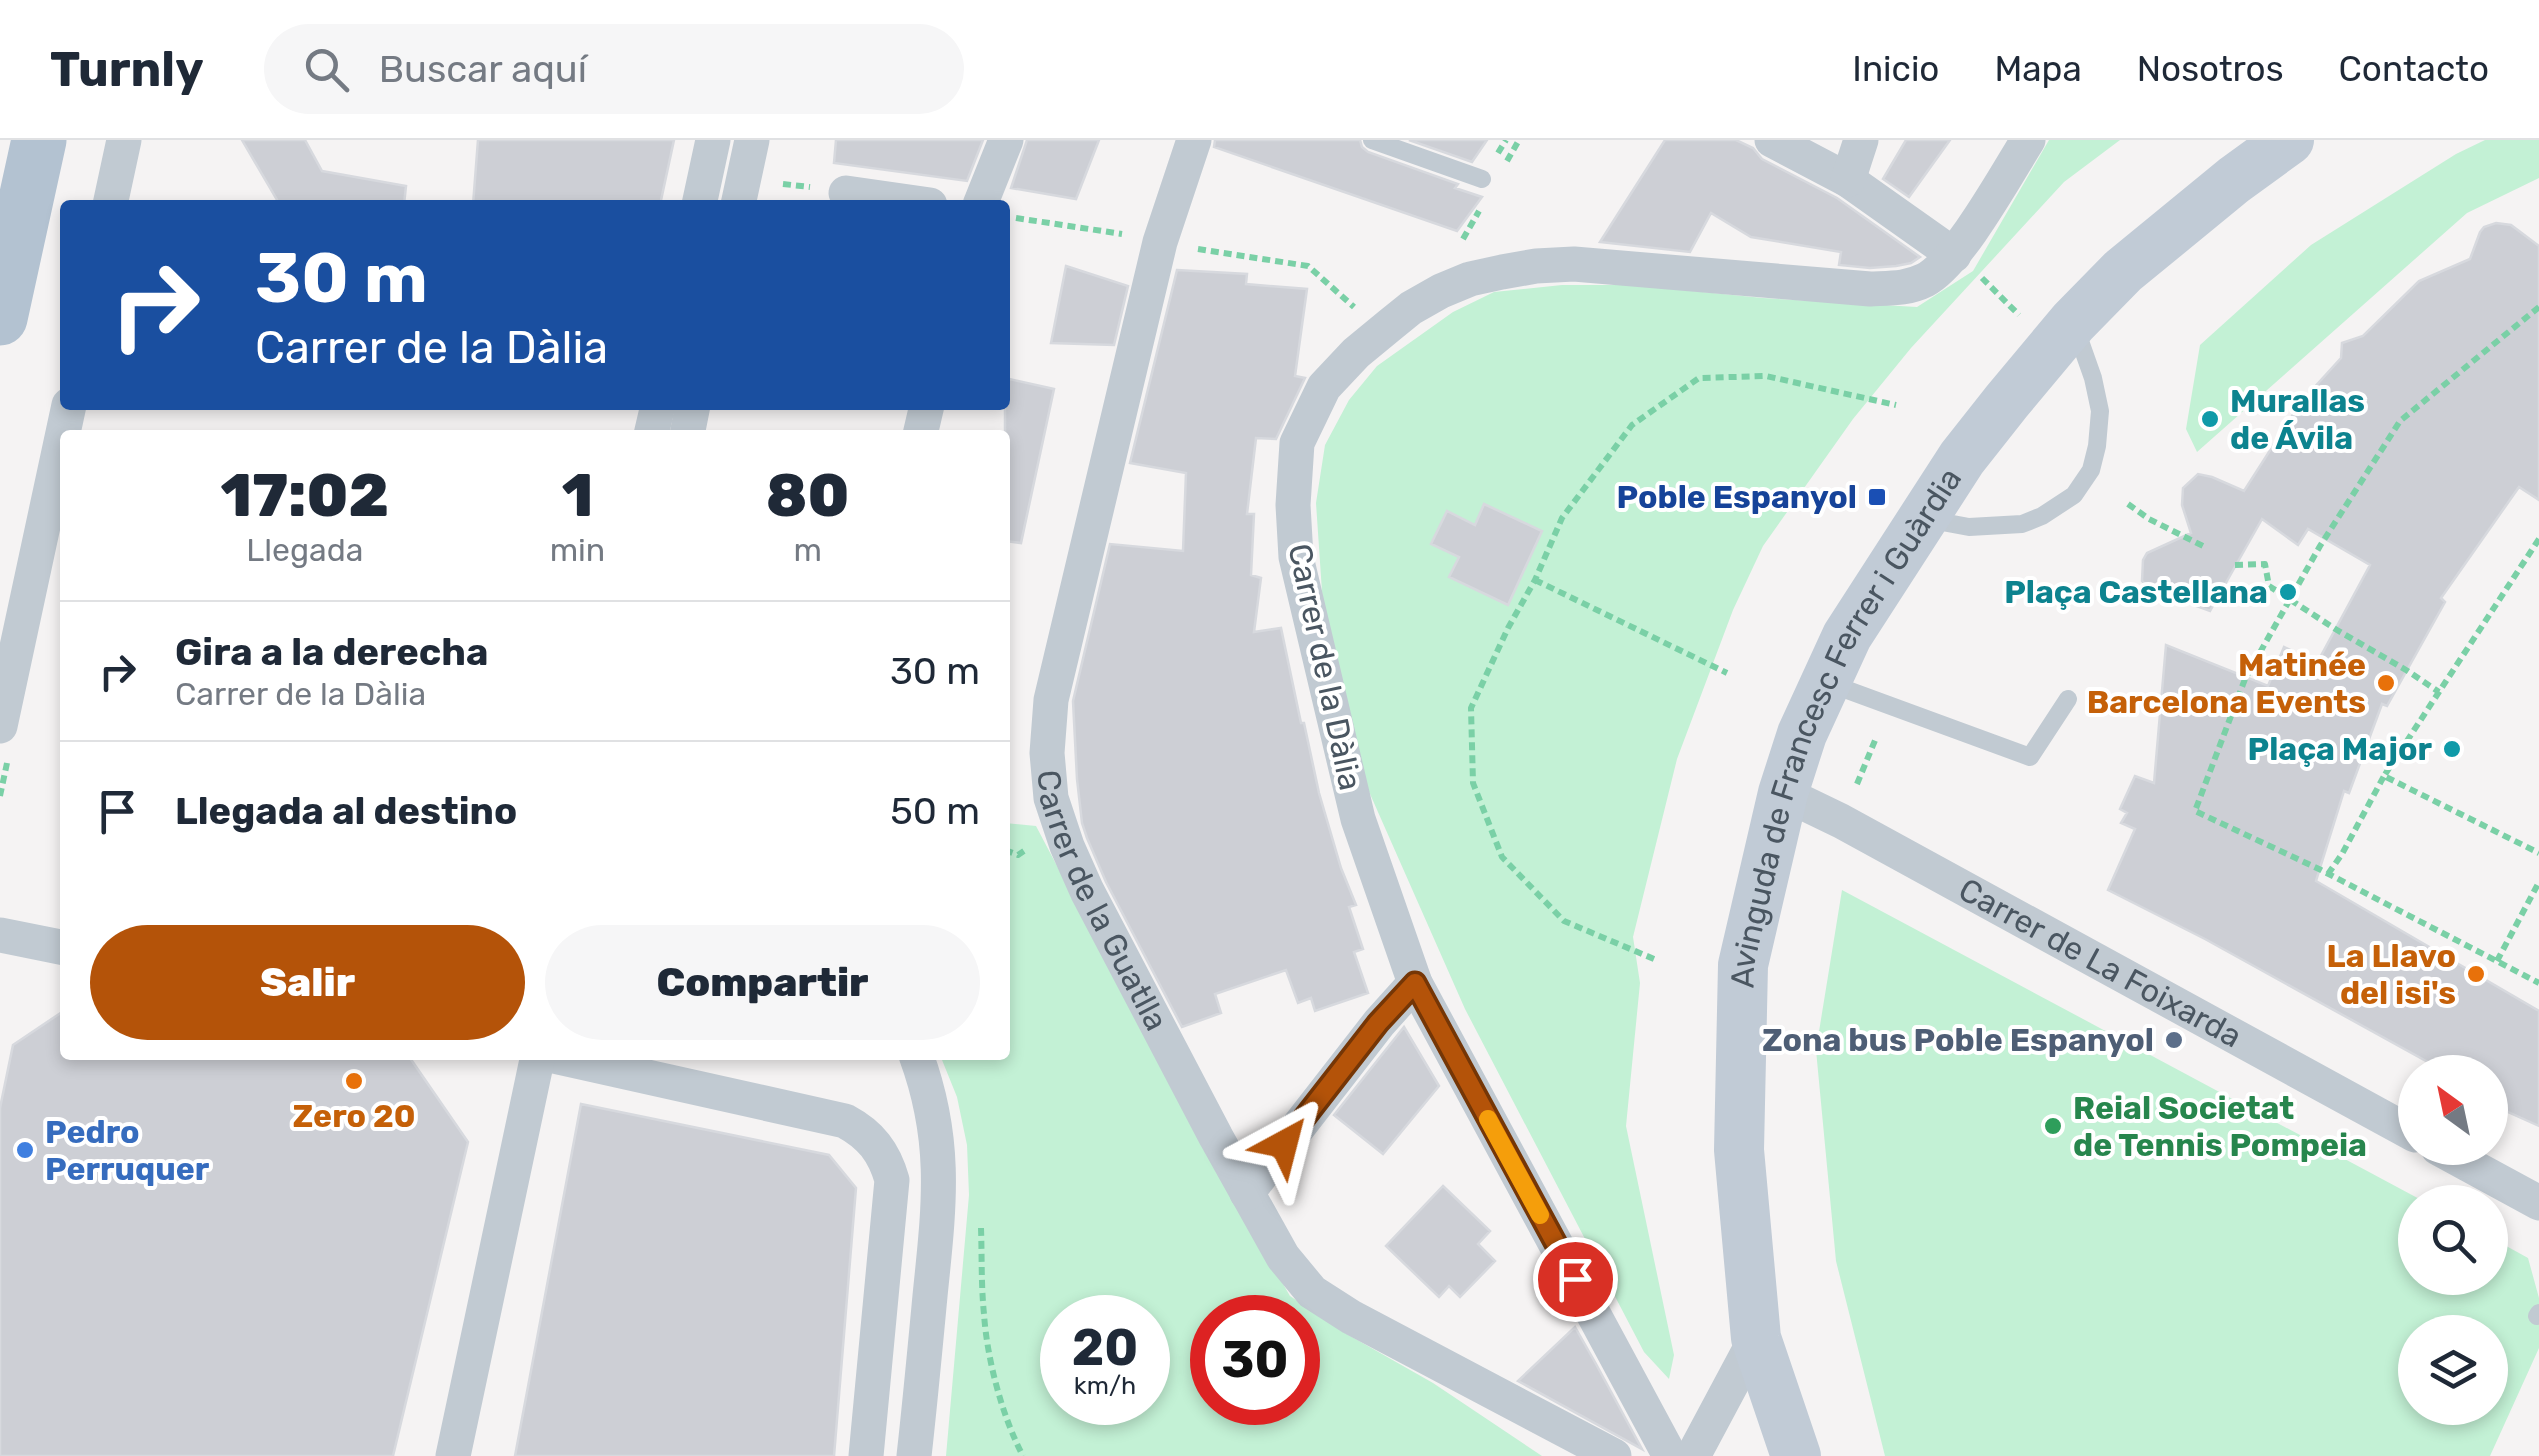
<!DOCTYPE html>
<html lang="es">
<head>
<meta charset="utf-8">
<style>
	:root { --surface:#fff; --page:#f6f6f7; --text:#1f2937; --muted:#747a83; --line:#e0e1e3; --accent:#b45309 }
	body { margin:0; font-family:Rubik,sans-serif; background:var(--page); color:var(--text); height:100vh; display:flex; flex-direction:column; font-size:38px; white-space:nowrap }
	* { box-sizing:border-box; margin:0 }
	p { font-size:32px; color:var(--muted) }
	.icon { flex:none; width:55px; height:55px; fill:none; stroke:currentColor; stroke-width:2; stroke-linecap:round; stroke-linejoin:round }
	.map { position:relative; flex:1; overflow:hidden }
	.drawer { position:absolute; left:60px; top:290px; width:950px; height:630px; display:flex; flex-direction:column; background:var(--surface); border-radius:10px; box-shadow:0 5px 15px #0003 }
	.drawer>* { flex:none }
	.banner { position:absolute; left:60px; top:60px; width:950px; height:210px; border-radius:10px; box-shadow:0 5px 15px #0003; background:#1a4fa0; color:#fff; overflow:hidden }
	.needle { width:65px; rotate:327deg }
	.controls { position:absolute; left:2398px; top:915px; display:grid; gap:20px }
	.controls a { display:grid; place-items:center; width:110px; height:110px; border-radius:50%; background:var(--surface); box-shadow:0 5px 15px #0003; font-size:50px }
	.speed { position:absolute; left:1040px; top:1155px; display:flex; gap:20px; font-size:50px; font-weight:700; text-align:center }
	.speed>* { display:grid; place-content:center; width:130px; height:130px; border-radius:50%; background:var(--surface); box-shadow:0 5px 15px #0003; line-height:1 }
	.speed small { font-size:25px; font-weight:400 }
	.speed .limit { border:15px solid #d22; background:#fff; color:#111 }
	.pin { position:absolute; display:grid; place-items:center; width:85px; height:85px; color:#fff; margin:-42px; border:5px solid #fff; border-radius:50%; box-shadow:0 2px 10px #0007 }
	.me { position:absolute; width:110px; margin:-55px; rotate:38deg; stroke-linejoin:round; filter:drop-shadow(0 0 8px #0008) }
	.turn { display:flex; align-items:center; gap:35px; height:210px; padding:0 30px; font-size:45px }
	.turn .icon { width:130px; height:130px; stroke-width:2.5 }
	.turn b { display:block; font-size:70px; line-height:85px }
	.eta { display:flex; justify-content:space-evenly; align-items:center; height:170px; text-align:center }
	.eta b { font-size:60px; font-weight:800; line-height:70px }
	.primary-button { display:flex; gap:20px; margin-top:auto; padding:20px 30px }
	.primary-button a { flex:1; height:115px; border-radius:60px; background:var(--accent); color:#fff; font-size:40px; font-weight:800; line-height:115px; text-align:center }
	.primary-button a+a { background:var(--page); color:var(--text) }
	ul { padding:0; list-style:none }
	li { display:flex; align-items:center; gap:30px; height:140px; padding:0 30px; border-top:2px solid var(--line) }
	li div { flex:1 }
	li b { display:block; font-size:38px }
	li em { font-style:normal }
	header { display:flex; align-items:center; gap:60px; box-sizing:border-box; height:140px; padding:0 50px; background:var(--surface); border-bottom:2px solid var(--line) }
	header strong { font-size:48px }
	nav { display:flex; gap:55px; margin-inline-start:auto; font-size:35px }
	.search { width:700px; height:90px; background:var(--page); display:flex; align-items:center; gap:25px; box-sizing:border-box; padding:0 35px; border-radius:55px; color:var(--muted); font-size:38px }
	.map>svg:first-child { display:block }
</style>
</head>
<body>
<header>
<strong>Turnly</strong>
<div class="search"><svg class="icon" aria-label="search" viewBox="0 0 24 24"><circle cx="10" cy="10" r="6"/><path d="M15 15l6 6"/></svg>Buscar aquí</div>
<nav><a>Inicio</a><a>Mapa</a><a>Nosotros</a><a>Contacto</a></nav>
</header>
<div class="map">
<svg width="2539" height="1316" viewBox="0 0 2539 1316">
	<rect width="100%" height="100%" fill="#f5f3f3"/>
	<!-- green -->
	<path fill="#c3f1d5" fill-rule="evenodd" d="M 2049,0 L 2120,0 L 2064,42 L 1911,208 L 1853,279 L 1763,406 L 1733,470 L 1677,619 L 1633,797 L 1640,843 L 1626,986 L 1674,1215 L 1669,1239 L 1644,1212 L 1465,869 L 1359,629 L 1324,481 L 1316,363 L 1325,305 L 1349,260 L 1377,226 L 1453,172 L 1494,152 L 1562,145 L 1632,145 L 1763,158 L 1917,167 L 1973,131 Z
		M 2485,0 L 2539,0 L 2539,38 L 2467,73 L 2197,312 L 2186,289 L 2200,205 L 2311,105 L 2456,14 Z
		M 1005,683 L 1036,686 L 1207,1011 L 1290,1156 L 1345,1193 L 1433,1243 L 1542,1316 L 946,1316 L 969,1055 L 967,1005 L 957,957 L 940,915 L 1005,915 ZM 1062,1178 L 1148,1178 L 1148,1262 L 1062,1262 ZM 1212,1178 L 1298,1178 L 1298,1262 L 1212,1262 Z
		M 1842,750 L 2425,1062 L 2415,1062 L 2415,1138 L 2490,1138 L 2490,1097 L 2528,1118 L 2539,1158 L 2539,1208 L 2490,1316 L 1885,1316 L 1836,1121 L 1816,910 ZM 2415,1192 L 2490,1192 L 2490,1268 L 2415,1268 Z"/>
	<!-- building -->
	<path fill="#cdcfd5" stroke="#d7d9de" stroke-width="2.5" d="M 242,0 L 305,0 L 322,31 L 406,46 L 404,65 L 280,65 Z
		M 478,0 L 674,0 L 660,65 L 473,65 Z
		M 836,0 L 983,0 L 967,41 L 834,23 Z
		M 1027,0 L 1099,0 L 1076,59 L 1011,48 Z
		M 1215,0 L 1360,0 L 1362,7 L 1368,12 L 1458,44 L 1455,48 L 1482,57 L 1457,91 L 1214,7 Z
		M 1409,0 L 1487,0 L 1472,22 Z
		M 1665,0 L 1736,0 L 1753,8 L 1762,19 L 1837,58 L 1920,117 L 1911,123 L 1896,126 L 1870,128 L 1839,125 L 1841,112 L 1751,97 L 1711,73 L 1690,112 L 1600,102 Z
		M 1906,0 L 1950,0 L 1909,57 L 1883,39 Z
		M 2496,83 L 2511,85 L 2539,106 L 2539,360 L 2519,347 L 2441,458 L 2445,462 L 2387,566 L 2382,564 L 2349,653 L 2344,651 L 2316,741 L 2539,871 L 2539,986 L 2490,964 L 2490,932 L 2446,932 L 2205,799 L 2108,750 L 2135,689 L 2121,683 L 2127,673 L 2120,669 L 2135,636 L 2154,643 L 2166,505 L 2268,546 L 2284,507 L 2317,523 L 2370,425 L 2308,389 L 2298,405 L 2262,379 L 2210,471 L 2150,449 L 2142,441 L 2143,420 L 2147,413 L 2191,393 L 2182,365 L 2183,348 L 2198,334 L 2212,337 L 2244,351 L 2301,262 L 2341,218 L 2342,203 L 2363,196 L 2419,141 L 2470,119 L 2480,92 L 2484,87 Z
		M 1066,126 L 1128,146 L 1114,205 L 1051,203 Z
		M 1177,130 L 1247,134 L 1246,144 L 1307,149 L 1295,236 L 1305,238 L 1276,299 L 1256,298 L 1247,374 L 1254,374 L 1251,435 L 1261,438 L 1254,492 L 1281,488 L 1301,583 L 1304,583 L 1319,653 L 1341,728 L 1356,765 L 1349,767 L 1363,809 L 1354,812 L 1368,853 L 1315,871 L 1311,858 L 1298,863 L 1286,830 L 1215,854 L 1221,873 L 1182,887 L 1106,742 L 1087,698 L 1082,683 L 1077,639 L 1073,561 L 1110,404 L 1183,411 L 1186,333 L 1130,323 Z
		M 1005,238 L 1054,249 L 1021,403 L 1005,401 Z
		M 1484,364 L 1542,391 L 1508,465 L 1449,437 L 1459,417 L 1431,404 L 1447,371 L 1475,385 Z
		M 65,870 L 65,915 L 392,915 L 410,918 L 468,1002 L 393,1316 L 0,1316 L 0,968 L 13,905 Z
		M 1404,887 L 1439,946 L 1383,1014 L 1334,975 Z
		M 581,964 L 829,1015 L 856,1048 L 834,1316 L 515,1316 Z
		M 1443,1046 L 1490,1091 L 1478,1104 L 1495,1121 L 1460,1157 L 1449,1146 L 1439,1157 L 1386,1106 Z
		M 1575,1187 L 1596,1224 L 1642,1309 L 1518,1241 Z"/>
	<g fill="none" stroke-linecap="round" stroke-linejoin="round">
		<!-- path -->
		<path stroke="#7ad0a6" stroke-width="6" stroke-dasharray="8 5" stroke-linecap="butt" d="M 1498,13 L 1506,0
			M 1507,21 L 1519,0
			M 783,44 L 810,47
			M 1016,78 L 1122,94
			M 1463,99 L 1479,71
			M 1198,109 L 1308,126 L 1354,167
			M 1982,138 L 2019,175
			M 2539,167 L 2400,281 L 2320,406 L 2245,539 L 2195,671 L 2319,729 L 2539,843
			M 2128,364 L 2149,379 L 2205,407
			M 2539,399 L 2384,636 L 2539,713
			M 2235,425 L 2265,424 L 2269,446 L 2337,490 L 2406,530 L 2439,552
			M 1535,440 L 1727,533
			M 1857,644 L 1876,598
			M 0,656 L 7,623
			M 1005,710 L 1018,715 L 1027,709
			M 2328,734 L 2342,714 L 2384,636
			M 1654,819 L 1564,781 L 1502,717 L 1473,643 L 1471,568 L 1508,488 L 1535,440 L 1562,378 L 1632,285 L 1699,238 L 1766,236 L 1896,265
			M 2497,821 L 2539,742
			M 981,1088 C 982,1116 981,1145 984,1174 C 987,1219 1002,1276 1023,1316"/>
		<!-- lane -->
		<path stroke="#c1cad2" stroke-width="18" d="M 1372,0 L 1482,39
			M 1926,379 L 1969,387 L 2022,384 L 2042,376 L 2074,355 L 2091,330 L 2097,306 L 2100,271 L 2093,238 L 2075,187
			M 1831,544 L 2030,617 L 2068,559
			M 2537,1176 L 2539,1173"/>
		<!-- street -->
		<g stroke="#c1cad2" stroke-width="35">
			<path id="s1" d="M 1194,0 L 1160,102 L 1051,560 L 1047,613 L 1051,658 L 1067,706 L 1087,751 L 1216,997 L 1283,1117 L 1312,1152 L 1351,1177 L 1614,1316"/>
			<path d="M 1772,0 L 1848,40 L 1954,115"/>
			<path d="M 1848,40 L 1861,0"/>
			<path d="M 846,53 L 930,65"/>
			<path d="M 110,65 L 124,0"/>
			<path d="M 699,65 L 713,0"/>
			<path d="M 738,65 L 752,0"/>
			<path d="M 980,65 L 1006,0"/>
			<path d="M 651,295 L 658,265"/>
			<path d="M 687,295 L 693,265"/>
			<path d="M 920,295 L 927,265"/>
			<path d="M 0,586 L 69,265"/>
			<path id="s2" d="M 1783,653 L 1841,681 L 2415,995"/>
			<path d="M 0,795 L 65,808"/>
			<path d="M 549,915 L 845,981 C 871,995 884,1012 892,1040 L 866,1316"/>
			<path d="M 2438,1008 L 2539,1063"/>
			<path d="M 1247,1053 L 1379,883 L 1415,843"/>
			<path d="M 453,1316 L 538,915"/>
			<path d="M 914,1316 C 920,1263 925,1209 930,1156 C 939,1067 948,1002 916,915"/>
			<path d="M 1670,1316 L 1415,843 L 1358,679 L 1296,417 L 1293,365 L 1297,303 L 1324,247 L 1356,213 L 1390,185 L 1411,168 L 1441,151 L 1470,139 L 1502,132 L 1536,126 L 1574,124 L 1870,149 C 1890,148 1907,149 1925,140 C 1958,123 2006,35 2028,0"/>
			<path d="M 1693,1316 L 1756,1198"/>
		</g>
		<!-- secondary -->
		<path stroke="#c1cbd6" stroke-width="50" id="s3" d="M 1796,1316 L 1756,1198 L 1739,1010 L 1743,825 L 1783,653 L 1802,594 L 1847,496 L 1962,318 L 2007,261 L 2073,182 L 2123,131 L 2234,40 L 2289,0"/>
		<!-- primary -->
		<path stroke="#b3c2d1" stroke-width="55" d="M 0,178 L 39,0"/>
	</g>
	<g fill="none" stroke-linecap="round" stroke-linejoin="round">
		<!-- route casing -->
		<g stroke="#753606" stroke-width="25">
			<path id="route" d="M 1284,1004 L 1378,883 L 1415,843 L 1575,1139"/>
		</g>
		<!-- route -->
		<use href="#route" stroke="#b45309" stroke-width="18"/>
		<!-- slow -->
		<path stroke="#f59e0b" stroke-width="18" d="M 1488,979 L 1540,1075"/>
	</g>
	<!-- markers -->
	<g fill="#0f9aa8" stroke="#fff" stroke-width="4">
		<circle cx="2210" cy="279" r="10"/>
		<circle cx="2288" cy="452" r="10"/>
		<circle cx="2452" cy="609" r="10"/>
	</g>
	<rect fill="#1a4fb4" stroke="#fff" stroke-width="4" x="1867" y="347" width="20" height="20" rx="5"/>
	<g fill="#e8710a" stroke="#fff" stroke-width="4">
		<circle cx="2386" cy="543" r="10"/>
		<circle cx="2476" cy="834" r="10"/>
		<circle cx="354" cy="941" r="10"/>
	</g>
	<circle fill="#5c6f8a" stroke="#fff" stroke-width="4" cx="2174" cy="900" r="10"/>
	<circle fill="#2e9e5b" stroke="#fff" stroke-width="4" cx="2053" cy="986" r="10"/>
	<circle fill="#3f7fe0" stroke="#fff" stroke-width="4" cx="25" cy="1010" r="10"/>
	<g text-anchor="middle" stroke-width="8" stroke-linejoin="round" paint-order="stroke">
		<!-- culture labels -->
		<g font-size="32" font-weight="bold" fill="#0d838f" stroke="#fff" text-anchor="end">
			<text x="2230" y="272" text-anchor="start">Murallas<tspan x="2230" dy="37">de Ávila</tspan></text>
			<text x="2268" y="463">Plaça Castellana</text>
			<text x="2432" y="620">Plaça Major</text>
		</g>
		<!-- transit labels -->
		<g font-size="32" font-weight="bold" fill="#164399" stroke="#fff" text-anchor="end">
			<text x="1857" y="368">Poble Espanyol</text>
		</g>
		<!-- food labels -->
		<g font-size="32" font-weight="bold" fill="#c56008" stroke="#fff" text-anchor="end">
			<text x="2366" y="536">Matinée<tspan x="2366" dy="37">Barcelona Events</tspan></text>
			<text x="2456" y="827">La Llavo<tspan x="2456" dy="37">del isi's</tspan></text>
			<text x="354" y="987" text-anchor="middle">Zero 20</text>
		</g>
		<!-- street labels -->
		<g font-size="32" fill="#4a5661" stroke="#fff">
			<text transform="translate(1325 527) rotate(78)" y="11">Carrer de la Dàlia</text>
			<text dy="11" stroke="none"><textPath href="#s3" startOffset="758">Avinguda de Francesc Ferrer i Guàrdia</textPath></text>
			<text dy="11" stroke="none"><textPath href="#s1" startOffset="790">Carrer de la Guatlla</textPath></text>
			<text dy="11" stroke="none"><textPath href="#s2" startOffset="360">Carrer de La Foixarda</textPath></text>
		</g>
		<!-- service labels -->
		<g font-size="32" font-weight="bold" fill="#4e5e75" stroke="#fff" text-anchor="end">
			<text x="2154" y="911">Zona bus Poble Espanyol</text>
		</g>
		<!-- leisure labels -->
		<g font-size="32" font-weight="bold" fill="#27864d" stroke="#fff" text-anchor="start">
			<text x="2073" y="979">Reial Societat<tspan x="2073" dy="37">de Tennis Pompeia</tspan></text>
		</g>
		<!-- shop labels -->
		<g font-size="32" font-weight="bold" fill="#366cbe" stroke="#fff" text-anchor="start">
			<text x="45" y="1003">Pedro<tspan x="45" dy="37">Perruquer</tspan></text>
		</g>
	</g>
</svg>
<div class="controls">
<a><svg class="needle" viewBox="-14 -14 28 28"><path d="M0-13l5 13h-10z" fill="#e53935"/><path d="M0 13l5-13h-10z" fill="#747a83"/></svg></a>
<a><svg class="icon" aria-label="search" viewBox="0 0 24 24"><circle cx="10" cy="10" r="6"/><path d="M15 15l6 6"/></svg></a>
<a><svg class="icon" aria-label="layers" viewBox="0 0 24 24"><path d="M12 4l9 5-9 5-9-5zM3 14l9 5 9-5"/></svg></a>
</div>
<div class="speed"><div>20<small>km/h</small></div><div class="limit">30</div></div>
<div class="pin" style="left:1575px;top:1139px;background:#d93025"><svg class="icon" aria-label="arrive" viewBox="0 0 24 24"><path d="M6 21V4h12l-3 4 3 4H6"/></svg></div>
<svg class="me" style="left:1284px;top:1004px" viewBox="-20 -20 40 40"><path d="M0-17L14 15 0 8-14 15z" fill="#b45309" stroke="#fff" stroke-width="4"/></svg>
<div class="banner">
<div class="turn"><svg class="icon" aria-label="right" viewBox="0 0 24 24"><path d="M7 20v-9h11M14 6l5 5-5 5"/></svg><div><b>30 m</b>Carrer de la Dàlia</div></div>
</div>
<section class="drawer">
<div class="eta">
<div><b>17:02</b><p>Llegada</p></div>
<div><b>1</b><p>min</p></div>
<div><b>80</b><p>m</p></div>
</div>
<ul>
<li><svg class="icon" aria-label="right" viewBox="0 0 24 24"><path d="M7 20v-9h11M14 6l5 5-5 5"/></svg><div><b>Gira a la derecha</b><p>Carrer de la Dàlia</p></div><em>30 m</em></li>
<li><svg class="icon" aria-label="arrive" viewBox="0 0 24 24"><path d="M6 21V4h12l-3 4 3 4H6"/></svg><div><b>Llegada al destino</b></div><em>50 m</em></li>
</ul>
<div class="primary-button"><a>Salir</a><a>Compartir</a></div>
</section>
</div>
</body>
</html>
